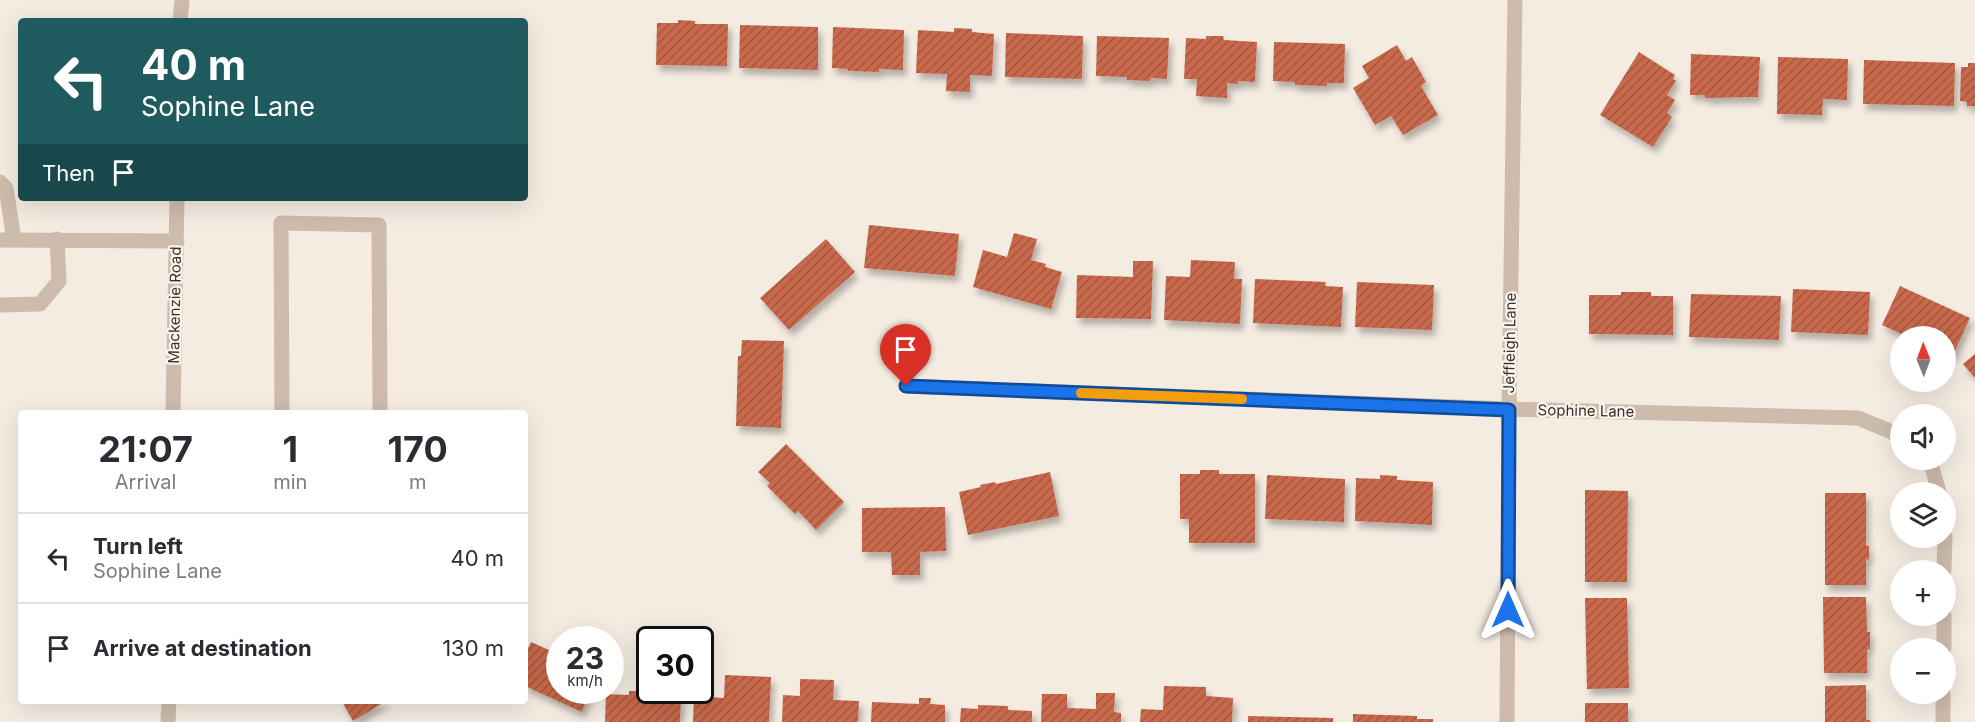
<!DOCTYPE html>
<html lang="en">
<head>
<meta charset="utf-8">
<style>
	:root { --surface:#fff; --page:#f2f2f3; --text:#2b2b33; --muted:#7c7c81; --line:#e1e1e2 }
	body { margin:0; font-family:Inter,sans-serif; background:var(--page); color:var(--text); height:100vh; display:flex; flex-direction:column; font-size:22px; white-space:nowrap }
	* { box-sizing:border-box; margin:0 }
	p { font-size:20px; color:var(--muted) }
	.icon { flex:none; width:33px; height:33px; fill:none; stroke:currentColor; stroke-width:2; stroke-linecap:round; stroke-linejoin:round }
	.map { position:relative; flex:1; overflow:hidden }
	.side { position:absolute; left:18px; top:410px; width:510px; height:294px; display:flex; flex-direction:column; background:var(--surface); border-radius:6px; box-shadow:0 6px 24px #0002 }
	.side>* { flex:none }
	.top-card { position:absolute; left:18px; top:18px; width:510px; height:183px; border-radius:6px; box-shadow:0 6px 24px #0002; background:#1f5a5e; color:#fff; overflow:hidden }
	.needle { width:39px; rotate:359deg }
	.controls { position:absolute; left:1890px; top:326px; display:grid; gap:12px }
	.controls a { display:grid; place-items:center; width:66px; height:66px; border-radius:50%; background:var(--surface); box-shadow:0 6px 24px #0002; font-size:30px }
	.speed { position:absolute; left:546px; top:626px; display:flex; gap:12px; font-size:30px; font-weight:700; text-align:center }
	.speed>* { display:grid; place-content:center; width:78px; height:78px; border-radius:50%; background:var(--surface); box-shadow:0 6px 24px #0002; line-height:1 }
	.speed small { font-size:15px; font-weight:400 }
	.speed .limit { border:3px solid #111; border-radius:9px; background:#fff; color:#111 }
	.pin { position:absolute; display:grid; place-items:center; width:51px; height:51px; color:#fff; margin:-62px -26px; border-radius:50% 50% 50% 0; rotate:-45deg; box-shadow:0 0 6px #0007 }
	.pin .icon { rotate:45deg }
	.me { position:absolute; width:66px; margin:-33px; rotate:0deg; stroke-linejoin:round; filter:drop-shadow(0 0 4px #0008) }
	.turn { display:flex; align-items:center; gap:21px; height:126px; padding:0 24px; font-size:27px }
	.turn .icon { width:78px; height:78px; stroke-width:2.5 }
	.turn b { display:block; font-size:42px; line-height:51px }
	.then { display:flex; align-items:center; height:57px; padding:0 24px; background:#0003; gap:12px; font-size:22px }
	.eta { display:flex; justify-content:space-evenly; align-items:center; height:102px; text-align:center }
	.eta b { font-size:36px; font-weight:700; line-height:42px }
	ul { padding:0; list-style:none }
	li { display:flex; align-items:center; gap:18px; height:90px; padding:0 24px; border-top:2px solid var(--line) }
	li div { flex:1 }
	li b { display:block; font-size:22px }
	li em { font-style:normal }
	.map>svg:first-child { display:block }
</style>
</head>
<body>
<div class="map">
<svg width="1975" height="722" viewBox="0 0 1975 722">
	<defs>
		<pattern id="building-hatch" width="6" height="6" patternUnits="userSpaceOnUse" patternTransform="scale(1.5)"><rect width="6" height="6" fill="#c8694b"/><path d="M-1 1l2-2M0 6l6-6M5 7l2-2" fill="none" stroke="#a4573f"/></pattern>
		<filter id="shadow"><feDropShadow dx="3.5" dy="6" stdDeviation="3" flood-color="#0004"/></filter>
	</defs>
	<rect width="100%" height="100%" fill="#f4ebe1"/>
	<!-- building -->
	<path fill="url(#building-hatch)" filter="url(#shadow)" d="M 678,20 L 695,21 L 695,24 L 728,24 L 727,66 L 656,65 L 657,23 L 678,23 Z
		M 740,25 L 818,27 L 818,70 L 739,68 Z
		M 833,27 L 904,30 L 903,70 L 879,69 L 879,72 L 848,71 L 848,69 L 832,68 Z
		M 954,28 L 972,29 L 972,32 L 994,34 L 992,76 L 970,75 L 970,92 L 946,91 L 947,74 L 916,73 L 918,30 L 954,32 Z
		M 1006,33 L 1083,36 L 1082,79 L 1005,77 Z
		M 1097,36 L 1169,38 L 1167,79 L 1151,78 L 1150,81 L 1127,80 L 1127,77 L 1096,76 Z
		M 1206,36 L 1223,36 L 1224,40 L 1257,42 L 1255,82 L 1238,81 L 1238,84 L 1227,83 L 1227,98 L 1196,96 L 1197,79 L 1184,79 L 1186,38 L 1206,39 Z
		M 1274,42 L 1345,44 L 1344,83 L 1327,83 L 1327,86 L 1295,85 L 1295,82 L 1273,81 Z
		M 1397,45 L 1406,61 L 1412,57 L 1426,82 L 1421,86 L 1438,115 L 1403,135 L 1391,116 L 1375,125 L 1353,88 L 1369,78 L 1362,66 Z
		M 1639,52 L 1675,75 L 1673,79 L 1676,81 L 1667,95 L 1675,100 L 1667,113 L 1672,117 L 1653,147 L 1600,115 Z
		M 1691,54 L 1760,57 L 1758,97 L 1705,98 L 1705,95 L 1690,95 Z
		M 1778,57 L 1848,59 L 1847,100 L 1823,99 L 1822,115 L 1777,114 Z
		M 1864,60 L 1955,63 L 1954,106 L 1863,104 Z
		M 1968,63 L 1975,63 L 1975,106 L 1967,106 L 1967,102 L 1960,101 L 1961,67 L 1968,67 Z
		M 869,225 L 959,234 L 955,276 L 864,268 Z
		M 1014,233 L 1037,239 L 1031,260 L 1046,264 L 1045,267 L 1062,272 L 1051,309 L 973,287 L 983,250 L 1007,257 Z
		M 826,239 L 855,272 L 789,330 L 760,298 Z
		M 1191,260 L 1235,262 L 1234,279 L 1242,279 L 1240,324 L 1164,320 L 1166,276 L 1190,277 Z
		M 1133,261 L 1153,261 L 1151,319 L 1076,318 L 1077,275 L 1133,277 Z
		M 1255,279 L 1326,282 L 1325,286 L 1343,287 L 1341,327 L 1253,323 Z
		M 1357,282 L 1434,285 L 1432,330 L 1355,327 Z
		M 1900,286 L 1970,318 L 1952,357 L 1946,354 L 1946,336 L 1906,336 L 1882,325 Z
		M 1793,289 L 1870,292 L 1868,335 L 1791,332 Z
		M 1621,292 L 1651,292 L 1651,296 L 1673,296 L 1673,335 L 1589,334 L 1589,295 L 1621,295 Z
		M 1691,294 L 1781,296 L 1779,340 L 1689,337 Z
		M 742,340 L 784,341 L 781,428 L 736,426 L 738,356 L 741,356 Z
		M 1975,354 L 1975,378 L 1963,364 Z
		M 786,444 L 844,502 L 816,530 L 798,511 L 795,514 L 767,486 L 770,483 L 758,472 Z
		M 1200,470 L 1219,470 L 1219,474 L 1255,474 L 1255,543 L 1189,543 L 1189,519 L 1180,519 L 1180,474 L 1200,474 Z
		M 1050,472 L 1059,516 L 968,535 L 959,492 L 981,487 L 980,485 L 995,482 L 996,484 Z
		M 1267,475 L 1345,479 L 1344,522 L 1265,519 Z
		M 1380,475 L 1397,476 L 1397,480 L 1433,482 L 1432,525 L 1355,521 L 1356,478 L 1380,479 Z
		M 1585,490 L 1628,491 L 1627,582 L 1585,582 Z
		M 1825,493 L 1866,493 L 1866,546 L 1869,546 L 1869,560 L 1866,559 L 1866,585 L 1825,585 Z
		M 945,507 L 946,551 L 920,552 L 920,575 L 892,575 L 891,552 L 862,552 L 862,508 Z
		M 1823,597 L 1866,597 L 1867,632 L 1870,632 L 1870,649 L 1867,649 L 1867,673 L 1824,673 Z
		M 1585,598 L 1627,598 L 1629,688 L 1587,689 Z
		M 531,642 L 560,655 L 560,690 L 591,690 L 582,712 L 525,686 L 525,655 Z
		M 725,675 L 771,677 L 769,722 L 693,722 L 694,696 L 724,698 Z
		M 800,679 L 834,680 L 833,700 L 859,701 L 858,722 L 782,722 L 783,695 L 800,696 Z
		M 1866,685 L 1866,720 L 1870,720 L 1870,722 L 1825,722 L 1825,686 Z
		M 1164,686 L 1206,687 L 1206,696 L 1233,698 L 1232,722 L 1140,722 L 1141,709 L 1163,710 Z
		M 629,691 L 637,691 L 637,695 L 681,696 L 680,722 L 605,722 L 606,694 L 629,695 Z
		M 1096,693 L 1115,693 L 1114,712 L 1121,713 L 1121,722 L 1041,722 L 1042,694 L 1067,694 L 1067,708 L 1096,709 Z
		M 919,698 L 931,698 L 930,704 L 945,705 L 945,722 L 871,722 L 872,702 L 919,704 Z
		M 341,700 L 388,700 L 353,721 Z
		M 1585,703 L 1628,703 L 1628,722 L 1585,722 Z
		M 978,705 L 1008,706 L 1008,710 L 1032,711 L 1032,722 L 960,722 L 961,708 L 978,709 Z
		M 1353,714 L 1417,716 L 1417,719 L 1433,719 L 1433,722 L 1353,722 Z
		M 1248,716 L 1333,718 L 1333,722 L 1248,722 Z"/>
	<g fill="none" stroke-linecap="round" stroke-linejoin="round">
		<!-- lane -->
		<path stroke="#cdbbac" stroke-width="15" d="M 0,182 L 6,188 L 14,240
			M 0,305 L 40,304 L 59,281 L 57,239
			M 282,412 L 281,223 L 379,225 L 380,412"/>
		<!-- street -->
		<path stroke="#cdbbac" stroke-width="15" d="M 180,21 L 182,0
			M 0,240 L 177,241
			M 906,386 L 1509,409 L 1858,418 L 1892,432 L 1900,439
			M 173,412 L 177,198
			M 1925,459 L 1931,464 L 1939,492
			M 1944,570 L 1945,537
			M 1944,648 L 1944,615
			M 168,722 L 169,700
			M 1507,722 L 1509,409 L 1515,0
			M 1943,722 L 1943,693"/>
	</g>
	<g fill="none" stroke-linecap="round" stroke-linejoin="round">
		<!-- route casing -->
		<g stroke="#114b97" stroke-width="15">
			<path id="route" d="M 906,386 L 1509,410 L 1508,610"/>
		</g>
		<!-- route -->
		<use href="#route" stroke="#1a73e8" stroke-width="10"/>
		<!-- slow -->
		<path stroke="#f59e0b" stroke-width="10" d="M 1081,393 L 1242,399"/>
	</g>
	<g text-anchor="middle" stroke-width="4.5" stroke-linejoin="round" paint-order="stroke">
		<!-- street labels -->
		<g font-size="15" fill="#3b302b" stroke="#fbf5ee">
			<text transform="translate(175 305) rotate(-89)" y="5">Mackenzie Road</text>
			<text transform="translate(1510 343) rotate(-89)" y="5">Jeffleigh Lane</text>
			<text transform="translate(1586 411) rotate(1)" y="5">Sophine Lane</text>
		</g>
	</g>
</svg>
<div class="controls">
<a><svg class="needle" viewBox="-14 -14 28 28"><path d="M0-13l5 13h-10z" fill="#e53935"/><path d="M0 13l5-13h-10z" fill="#7c7c81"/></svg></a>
<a><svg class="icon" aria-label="sound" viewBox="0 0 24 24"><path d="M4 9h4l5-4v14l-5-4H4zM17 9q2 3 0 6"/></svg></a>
<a><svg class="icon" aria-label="layers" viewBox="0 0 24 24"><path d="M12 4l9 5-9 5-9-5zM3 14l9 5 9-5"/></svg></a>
<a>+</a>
<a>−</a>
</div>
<div class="speed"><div>23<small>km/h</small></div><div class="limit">30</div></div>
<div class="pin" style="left:906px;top:386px;background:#d93025"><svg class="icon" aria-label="arrive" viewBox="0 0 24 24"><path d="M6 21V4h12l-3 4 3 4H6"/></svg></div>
<svg class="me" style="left:1508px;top:610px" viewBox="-20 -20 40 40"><path d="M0-17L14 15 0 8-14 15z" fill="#1a73e8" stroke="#fff" stroke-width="4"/></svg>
<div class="top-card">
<div class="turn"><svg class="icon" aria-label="left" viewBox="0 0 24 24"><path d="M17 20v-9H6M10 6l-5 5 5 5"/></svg><div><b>40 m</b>Sophine Lane</div></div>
<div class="then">Then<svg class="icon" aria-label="arrive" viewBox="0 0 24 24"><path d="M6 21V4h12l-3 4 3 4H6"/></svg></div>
</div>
<section class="side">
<div class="eta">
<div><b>21:07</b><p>Arrival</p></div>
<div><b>1</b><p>min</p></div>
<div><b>170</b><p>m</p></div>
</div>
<ul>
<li><svg class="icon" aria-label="left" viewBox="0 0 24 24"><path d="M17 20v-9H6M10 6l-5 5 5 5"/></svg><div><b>Turn left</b><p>Sophine Lane</p></div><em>40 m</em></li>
<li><svg class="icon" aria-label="arrive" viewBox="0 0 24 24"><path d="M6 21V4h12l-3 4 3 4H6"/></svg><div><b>Arrive at destination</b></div><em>130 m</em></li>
</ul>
</section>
</div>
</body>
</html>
